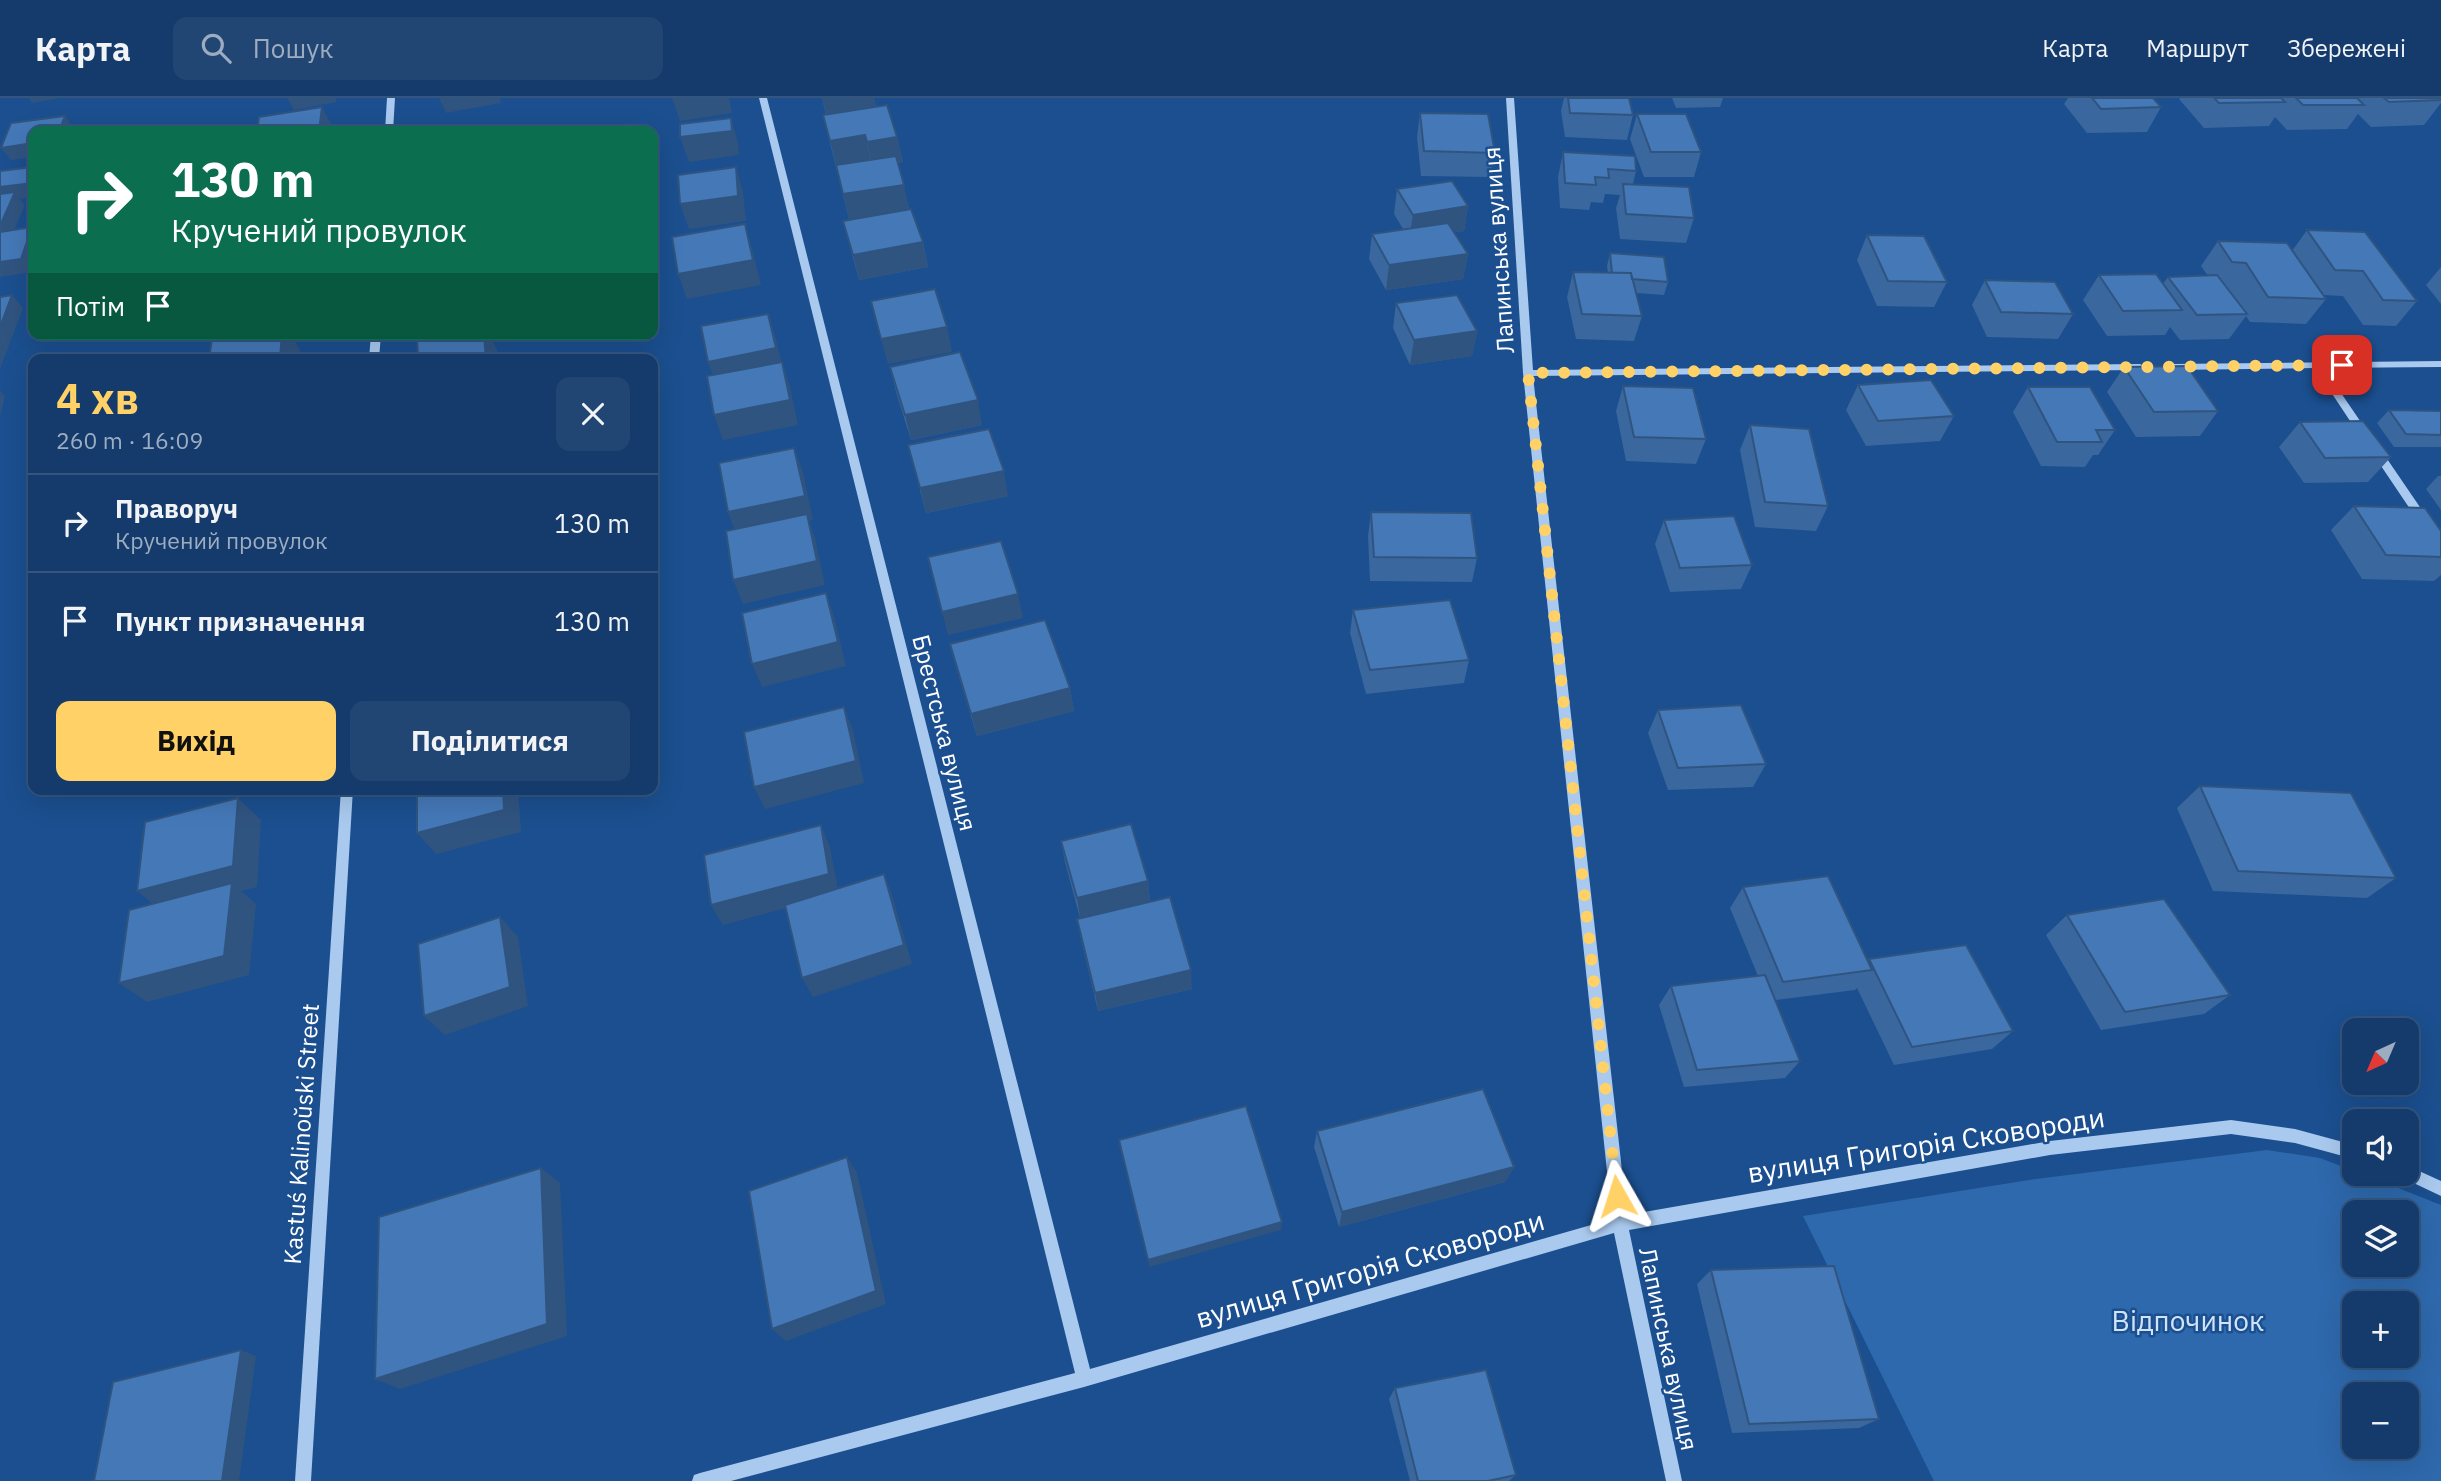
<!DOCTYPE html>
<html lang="uk">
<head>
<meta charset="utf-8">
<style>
	:root { --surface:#143b6b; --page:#214673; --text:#f1f3f6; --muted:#9dadc1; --line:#33557e; --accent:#ffd166 }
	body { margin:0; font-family:"IBM Plex Sans",sans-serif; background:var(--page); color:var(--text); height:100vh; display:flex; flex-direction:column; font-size:26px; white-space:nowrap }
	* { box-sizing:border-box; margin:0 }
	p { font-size:23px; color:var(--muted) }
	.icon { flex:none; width:38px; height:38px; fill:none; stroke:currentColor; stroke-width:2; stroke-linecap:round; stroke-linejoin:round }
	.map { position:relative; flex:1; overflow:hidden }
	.drawer { position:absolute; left:28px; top:256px; width:630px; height:441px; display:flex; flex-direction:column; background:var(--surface); border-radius:14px; box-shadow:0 7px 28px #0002,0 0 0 2px var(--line) }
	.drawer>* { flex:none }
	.guide { position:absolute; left:28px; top:28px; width:630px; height:214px; border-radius:14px; box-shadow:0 7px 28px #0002,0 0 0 2px var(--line); background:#0b6e4f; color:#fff; overflow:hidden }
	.needle { width:46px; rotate:224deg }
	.tools { position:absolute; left:2342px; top:920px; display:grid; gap:14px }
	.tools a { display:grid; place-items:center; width:77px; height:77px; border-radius:14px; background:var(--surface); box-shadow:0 7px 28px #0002,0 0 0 2px var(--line); font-size:35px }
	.pin { position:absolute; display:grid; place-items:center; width:60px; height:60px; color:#fff; margin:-30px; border-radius:14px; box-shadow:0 4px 10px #0006 }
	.me { position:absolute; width:77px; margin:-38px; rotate:354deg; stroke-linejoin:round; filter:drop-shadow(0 0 5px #0008) }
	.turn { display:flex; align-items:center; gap:24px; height:147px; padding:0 28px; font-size:32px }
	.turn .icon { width:91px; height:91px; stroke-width:2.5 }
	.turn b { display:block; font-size:49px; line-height:60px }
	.then { display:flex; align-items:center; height:66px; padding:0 28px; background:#0003; gap:14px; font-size:26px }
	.round { display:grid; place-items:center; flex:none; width:74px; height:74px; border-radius:14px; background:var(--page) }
	.headline { display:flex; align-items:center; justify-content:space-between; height:119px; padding:0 28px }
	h1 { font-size:42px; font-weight:800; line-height:52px; color:var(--accent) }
	.button { display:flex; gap:14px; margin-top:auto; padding:14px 28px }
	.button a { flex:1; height:80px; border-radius:14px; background:var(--accent); color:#111; font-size:28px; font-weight:800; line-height:80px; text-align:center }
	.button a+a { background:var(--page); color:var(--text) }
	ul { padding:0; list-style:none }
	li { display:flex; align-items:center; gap:21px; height:98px; padding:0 28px; border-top:2px solid var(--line) }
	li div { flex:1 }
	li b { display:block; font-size:26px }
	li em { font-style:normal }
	header { display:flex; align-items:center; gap:42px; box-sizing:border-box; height:98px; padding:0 35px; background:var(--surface); border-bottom:2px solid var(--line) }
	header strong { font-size:33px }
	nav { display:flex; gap:38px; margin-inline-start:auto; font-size:24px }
	.search { width:490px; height:63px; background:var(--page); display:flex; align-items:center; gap:18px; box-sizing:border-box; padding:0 24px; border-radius:14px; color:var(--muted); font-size:26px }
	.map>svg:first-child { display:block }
</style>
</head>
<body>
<header>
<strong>Карта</strong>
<div class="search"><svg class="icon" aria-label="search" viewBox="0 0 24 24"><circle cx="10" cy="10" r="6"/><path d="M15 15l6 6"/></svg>Пошук</div>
<nav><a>Карта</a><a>Маршрут</a><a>Збережені</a></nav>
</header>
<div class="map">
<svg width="2441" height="1383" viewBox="0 0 2441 1383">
	<rect width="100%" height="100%" fill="#1b4f8f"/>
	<!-- green -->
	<path fill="#2e69ad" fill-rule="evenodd" d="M 2267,1052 L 2320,1060 L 2354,1073 L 2354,1076 L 2363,1076 L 2441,1107 L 2441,1383 L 1934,1383 L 1803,1118 L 2029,1082 ZM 2354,1115 L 2406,1115 L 2406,1167 L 2354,1167 ZM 2354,1206 L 2406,1206 L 2406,1258 L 2354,1258 ZM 2354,1297 L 2406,1297 L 2406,1349 L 2354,1349 Z"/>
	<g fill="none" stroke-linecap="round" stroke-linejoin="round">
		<!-- minor -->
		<path fill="#a9c9ee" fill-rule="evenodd" d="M 387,0 L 395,0 L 393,33 L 385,33 Z
			M 759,0 L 767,0 L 1090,1271 L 1612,1121 L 1523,275 L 1506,0 L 1514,0 L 1533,272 L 2140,266 L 2145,269 L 2140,272 L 1533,278 L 1627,1117 L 2050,1043 L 2231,1022 L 2295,1031 L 2354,1047 L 2354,1061 L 2295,1045 L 2231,1036 L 2050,1057 L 1629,1132 L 1682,1383 L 1666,1383 L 1614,1135 L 1084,1289 L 731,1383 L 692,1383 L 694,1377 L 700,1375 L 1075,1275 Z
			M 371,236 L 381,236 L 379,261 L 369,261 Z
			M 2441,263 L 2441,269 L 2324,270 L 2369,336 L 2364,339 L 2360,338 L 2315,270 L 2172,272 L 2167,269 L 2172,266 Z
			M 2377,351 L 2381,352 L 2441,440 L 2441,452 L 2437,451 L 2373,356 L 2372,354 Z
			M 341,691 L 353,691 L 311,1383 L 295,1383 Z
			M 2406,1067 L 2441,1083 L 2441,1098 L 2401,1079 L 2400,1076 L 2406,1076 Z"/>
	</g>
	<!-- wall -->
	<path fill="#3a679d" d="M 822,0 L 874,0 L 876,9 L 897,39 L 903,64 L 898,65 L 909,111 L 923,144 L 928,169 L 859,182 L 843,123 L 895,114 L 849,121 L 823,17 L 826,17 Z
		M 1564,0 L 1629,0 L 1633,17 L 1627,42 L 1565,39 L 1561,13 Z
		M 1672,0 L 1723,0 L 1720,9 L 1676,10 Z
		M 2068,0 L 2153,0 L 2161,9 L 2147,34 L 2087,35 L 2064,6 Z
		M 2180,0 L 2441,0 L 2441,5 L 2424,27 L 2371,29 L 2358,16 L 2347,31 L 2287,32 L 2275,19 L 2269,28 L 2204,30 L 2179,1 Z
		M 1420,15 L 1495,55 L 1490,79 L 1421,78 L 1417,39 Z
		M 1637,16 L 1701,54 L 1694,79 L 1644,79 L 1630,41 Z
		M 1563,54 L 1636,73 L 1633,86 L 1694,120 L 1686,145 L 1620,141 L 1616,110 L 1620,97 L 1605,96 L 1603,105 L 1591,104 L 1589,112 L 1560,110 L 1558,79 Z
		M 1397,91 L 1468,108 L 1464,133 L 1454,134 L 1468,156 L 1463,181 L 1386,192 L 1369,161 L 1372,136 L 1403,131 L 1394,116 Z
		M 2307,132 L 2417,203 L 2396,228 L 2363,227 L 2343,198 L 2323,197 L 2326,201 L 2306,226 L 2250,224 L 2246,218 L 2229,241 L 2180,242 L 2170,229 L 2165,237 L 2107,238 L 2083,202 L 2099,177 L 2163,186 L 2168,179 L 2208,178 L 2201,168 L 2218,143 L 2292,153 Z
		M 1867,137 L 1947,184 L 1934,209 L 1877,208 L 1857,162 Z
		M 1610,155 L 1668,184 L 1664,197 L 1636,195 L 1642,218 L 1634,243 L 1576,241 L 1567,199 L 1573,174 L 1608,175 L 1607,168 Z
		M 2441,169 L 2441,206 L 2426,187 Z
		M 1985,182 L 2073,216 L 2058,241 L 1987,239 L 1972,207 Z
		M 1396,205 L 1477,233 L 1472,258 L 1410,267 L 1393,230 Z
		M 890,269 L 982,327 L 911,342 L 896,294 Z
		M 2124,269 L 2218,313 L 2200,338 L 2136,339 L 2107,294 Z
		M 1858,287 L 1954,318 L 1940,343 L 1866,348 L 1846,312 Z
		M 1623,288 L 1706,341 L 1696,366 L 1626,363 L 1616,313 Z
		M 2028,289 L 2115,332 L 2098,357 L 2093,357 L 2085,369 L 2041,368 L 2013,314 Z
		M 2389,312 L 2441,313 L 2441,349 L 2394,349 L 2377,325 Z
		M 2300,324 L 2391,359 L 2368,384 L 2304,385 L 2279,349 Z
		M 1750,327 L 1828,408 L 1816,433 L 1755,429 L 1740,352 Z
		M 908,347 L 1008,398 L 926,415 Z
		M 2438,378 L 2441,378 L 2441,412 L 2426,391 Z
		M 2354,408 L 2441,433 L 2441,477 L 2434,483 L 2362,481 L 2331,432 Z
		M 1371,414 L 1477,460 L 1472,484 L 1370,483 L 1368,438 Z
		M 1664,422 L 1752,467 L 1741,491 L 1670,494 L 1655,446 Z
		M 1353,512 L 1469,562 L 1464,585 L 1366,596 L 1350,535 Z
		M 950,546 L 1070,590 L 1074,613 L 977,638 L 956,569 Z
		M 1658,612 L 1766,666 L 1753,689 L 1668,692 L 1648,635 Z
		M 2200,688 L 2396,780 L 2367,800 L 2213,793 L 2177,710 Z
		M 1061,743 L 1148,783 L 1150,804 L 1192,891 L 1098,913 L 1081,841 L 1077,821 L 1080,820 L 1065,764 Z
		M 1743,789 L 1868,863 L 1869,861 L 2013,933 L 1992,951 L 1894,967 L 1857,890 L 1855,892 L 1775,902 L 1800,963 L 1785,980 L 1684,989 L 1659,907 L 1671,888 L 1758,878 L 1730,810 Z
		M 2067,817 L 2230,897 L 2204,916 L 2101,932 L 2046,837 Z
		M 1317,1033 L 1514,1069 L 1505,1084 L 1339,1129 L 1314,1049 Z
		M 1711,1172 L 1879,1321 L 1859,1330 L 1732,1335 L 1697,1186 Z
		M 1395,1290 L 1516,1377 L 1509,1383 L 1410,1383 L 1389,1301 Z"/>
	<!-- shaded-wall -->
	<path fill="#305480" d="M 29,0 L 61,0 L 32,5 Z
		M 287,0 L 336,0 L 336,4 L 294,12 Z
		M 439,0 L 500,0 L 501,5 L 446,15 Z
		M 672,0 L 729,0 L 732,15 L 680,23 Z
		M 822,0 L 874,0 L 878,16 L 828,24 Z
		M 322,9 L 335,33 L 319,33 Z
		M 65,18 L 74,31 L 73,33 L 59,33 Z
		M 731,20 L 738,45 L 739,57 L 689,64 L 680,39 Z
		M 865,37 L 871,62 L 836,68 L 830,43 Z
		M 897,39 L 903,64 L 873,69 L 867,44 Z
		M 33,45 L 33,59 L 11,62 L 1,50 Z
		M 736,69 L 743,94 L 746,123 L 689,131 L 680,106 Z
		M 33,85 L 33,99 L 20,101 L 25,107 L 10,141 L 0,142 L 0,89 Z
		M 904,87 L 909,112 L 849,121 L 843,96 Z
		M 1468,108 L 1464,133 L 1409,141 L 1413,117 Z
		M 745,126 L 752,150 L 761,187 L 687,201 L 678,176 Z
		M 32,129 L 33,131 L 33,168 L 31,174 L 0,179 L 0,164 Z
		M 923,144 L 928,169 L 859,182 L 853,157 Z
		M 1468,156 L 1463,181 L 1386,192 L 1389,167 Z
		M 12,197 L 23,210 L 0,271 L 0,229 Z
		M 768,216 L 776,241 L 784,275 L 717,288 L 708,264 Z
		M 947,229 L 952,254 L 888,266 L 881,241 Z
		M 1477,233 L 1472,258 L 1410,267 L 1414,242 Z
		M 282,236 L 290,236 L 300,252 L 299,261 L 275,261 Z
		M 484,236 L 489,236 L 497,252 L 498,261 L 486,261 Z
		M 782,264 L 790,289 L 798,327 L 723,342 L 714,317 Z
		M 0,293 L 5,298 L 0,319 Z
		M 978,302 L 982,327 L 911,342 L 905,317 Z
		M 794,350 L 803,374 L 813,422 L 809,423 L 815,440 L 825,487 L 743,506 L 733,482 L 737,438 L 728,414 Z
		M 1004,373 L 1008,398 L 926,415 L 920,390 Z
		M 826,495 L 834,518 L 846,568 L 762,589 L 752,566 Z
		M 1018,496 L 1023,520 L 948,537 L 942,514 Z
		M 1070,590 L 1074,613 L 977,638 L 971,616 Z
		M 844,609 L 853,632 L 864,685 L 765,711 L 754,689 Z
		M 503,691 L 518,691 L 521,734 L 436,756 L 417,735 Z
		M 238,700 L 261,722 L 257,789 L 241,793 L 256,806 L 249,877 L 147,904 L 119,885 L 163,814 L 137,793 Z
		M 821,727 L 830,749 L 839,796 L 723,827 L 711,807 Z
		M 884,776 L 892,797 L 912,866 L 813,899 L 802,880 Z
		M 1148,783 L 1150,804 L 1080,820 L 1077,800 Z
		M 500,819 L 518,839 L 528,908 L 445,937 L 424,918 Z
		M 1191,872 L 1192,891 L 1098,913 L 1095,895 Z
		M 847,1059 L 857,1075 L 886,1206 L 786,1243 L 772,1231 Z
		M 1514,1069 L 1505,1084 L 1339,1129 L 1342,1114 Z
		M 541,1070 L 560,1085 L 567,1238 L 400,1291 L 375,1281 Z
		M 1282,1124 L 1281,1132 L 1149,1169 L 1148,1162 Z
		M 241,1252 L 256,1258 L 239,1383 L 222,1383 Z"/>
	<!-- building -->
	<path fill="#4478b7" stroke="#305480" stroke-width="2" d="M 1568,0 L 1629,0 L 1633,17 L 1570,15 Z
		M 2092,0 L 2153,0 L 2161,9 L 2101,11 Z
		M 2214,0 L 2281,0 L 2285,4 L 2219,5 Z
		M 2296,0 L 2357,0 L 2364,7 L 2303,7 Z
		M 2384,0 L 2440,0 L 2441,2 L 2389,4 Z
		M 887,7 L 897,39 L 867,44 L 865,37 L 830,43 L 823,17 Z
		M 322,9 L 319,33 L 257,33 L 259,19 Z
		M 1420,15 L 1488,16 L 1495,55 L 1424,53 Z
		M 1637,16 L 1686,16 L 1701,54 L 1651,54 Z
		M 65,18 L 59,33 L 33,33 L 33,45 L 1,50 L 11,25 Z
		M 731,20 L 732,33 L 680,39 L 680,26 Z
		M 1563,54 L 1635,58 L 1636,73 L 1608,71 L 1609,80 L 1595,79 L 1596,87 L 1565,85 Z
		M 896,58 L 904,87 L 843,96 L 836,67 Z
		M 33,69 L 33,85 L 0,89 L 0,73 Z
		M 736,69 L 738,98 L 680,106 L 678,77 Z
		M 1452,83 L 1468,108 L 1413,117 L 1397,91 Z
		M 1623,86 L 1689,89 L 1694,120 L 1626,116 Z
		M 15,94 L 0,128 L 0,96 Z
		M 911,111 L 923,144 L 853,157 L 843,123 Z
		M 1448,125 L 1468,156 L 1389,167 L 1372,136 Z
		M 745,126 L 753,162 L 678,176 L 672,139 Z
		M 32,129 L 21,161 L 0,164 L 0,134 Z
		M 2307,132 L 2365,134 L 2417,203 L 2383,202 L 2363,173 L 2335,172 Z
		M 1867,137 L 1924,138 L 1947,184 L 1888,183 Z
		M 2218,143 L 2287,145 L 2326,201 L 2268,199 L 2246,165 L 2232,164 Z
		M 1610,155 L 1664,159 L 1668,184 L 1632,181 L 1631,175 L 1612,175 Z
		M 1573,174 L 1631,175 L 1642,218 L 1582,216 Z
		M 2156,176 L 2182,212 L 2123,213 L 2099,177 Z
		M 2217,177 L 2247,216 L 2197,217 L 2168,179 Z
		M 1985,182 L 2055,184 L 2073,216 L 2001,214 Z
		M 935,191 L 947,229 L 881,241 L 871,203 Z
		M 12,197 L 0,229 L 0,199 Z
		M 1457,197 L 1477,233 L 1414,242 L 1396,205 Z
		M 768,216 L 776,250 L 708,264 L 701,228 Z
		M 234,236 L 282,236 L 280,260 L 275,261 L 209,261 L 212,240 Z
		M 439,236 L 484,236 L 486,261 L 418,261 L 417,241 Z
		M 960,254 L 978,302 L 905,317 L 890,269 Z
		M 782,264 L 790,302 L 714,317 L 707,278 Z
		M 2187,268 L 2218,313 L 2154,314 L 2124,269 Z
		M 1931,282 L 1954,318 L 1878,323 L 1858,287 Z
		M 1623,288 L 1693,290 L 1706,341 L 1634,339 Z
		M 2028,289 L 2090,289 L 2115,332 L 2096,332 L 2102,344 L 2057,344 Z
		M 2389,312 L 2441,313 L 2441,337 L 2406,336 Z
		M 2363,323 L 2391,359 L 2325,360 L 2300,324 Z
		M 1750,327 L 1809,331 L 1828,408 L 1765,404 Z
		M 989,331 L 1004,373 L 920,390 L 908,347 Z
		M 794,350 L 805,398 L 728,414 L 719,365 Z
		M 2354,408 L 2425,410 L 2441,433 L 2441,459 L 2386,457 Z
		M 1371,414 L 1471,415 L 1477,460 L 1374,459 Z
		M 807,416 L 817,463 L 733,482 L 726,433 Z
		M 1734,418 L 1752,467 L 1680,470 L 1664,422 Z
		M 1001,443 L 1018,496 L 942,514 L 928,459 Z
		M 826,495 L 838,544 L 752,566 L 742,515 Z
		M 1450,502 L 1469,562 L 1370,572 L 1353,512 Z
		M 1045,522 L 1070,590 L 971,616 L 950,546 Z
		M 1741,607 L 1766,666 L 1678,670 L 1658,612 Z
		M 844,609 L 856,663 L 754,689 L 744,634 Z
		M 2200,688 L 2351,695 L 2396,780 L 2238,773 Z
		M 417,691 L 503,691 L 504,712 L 417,735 Z
		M 238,700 L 233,768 L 137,793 L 145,724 Z
		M 1131,726 L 1148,783 L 1077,800 L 1061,743 Z
		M 821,727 L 829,776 L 711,807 L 704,757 Z
		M 884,776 L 904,847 L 802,880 L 785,807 Z
		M 1828,778 L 1872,872 L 1783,884 L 1743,789 Z
		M 232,785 L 224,858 L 119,885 L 129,812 Z
		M 1170,799 L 1191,872 L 1095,895 L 1077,821 Z
		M 2164,801 L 2230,897 L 2125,914 L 2067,817 Z
		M 500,819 L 510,889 L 424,918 L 418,846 Z
		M 1966,847 L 2013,933 L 1912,949 L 1869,861 Z
		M 1765,877 L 1800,963 L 1697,972 L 1671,888 Z
		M 1483,991 L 1514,1069 L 1342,1114 L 1317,1033 Z
		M 1246,1008 L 1282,1124 L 1148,1162 L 1119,1042 Z
		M 847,1059 L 876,1193 L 772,1231 L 749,1093 Z
		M 541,1070 L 547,1226 L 375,1281 L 379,1119 Z
		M 1834,1168 L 1879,1321 L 1749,1326 L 1711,1172 Z
		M 241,1252 L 222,1383 L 94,1383 L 113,1284 Z
		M 1486,1272 L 1516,1377 L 1488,1383 L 1418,1383 L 1395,1290 Z"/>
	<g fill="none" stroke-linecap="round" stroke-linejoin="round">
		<!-- route -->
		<path stroke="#ffd166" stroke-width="12" stroke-dasharray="0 21.6" d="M 1617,1098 L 1528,275 L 2342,267"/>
	</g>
	<g text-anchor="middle" stroke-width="5" stroke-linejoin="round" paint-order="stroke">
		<!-- street labels -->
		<g font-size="24" fill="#fff" stroke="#1b4f8f">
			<text transform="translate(1499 152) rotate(-94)" y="8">Лапинська вулиця</text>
			<text transform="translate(944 635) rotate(76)" y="8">Брестська вулиця</text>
			<text transform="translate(302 1036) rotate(-86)" y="8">Kastuś Kalinoŭski Street</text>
			<text transform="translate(1668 1251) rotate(78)" y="8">Лапинська вулиця</text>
		</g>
		<!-- near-street labels -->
		<g font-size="28" fill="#fff" stroke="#1b4f8f">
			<text transform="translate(1926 1047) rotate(-9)" y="10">вулиця Григорія Сковороди</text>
			<text transform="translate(1370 1171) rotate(-16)" y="10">вулиця Григорія Сковороди</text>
		</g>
		<!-- near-park labels -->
		<g font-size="28" fill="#cfe3fa" stroke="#1b4f8f">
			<text x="2188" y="1233">Відпочинок</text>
		</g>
	</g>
</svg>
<div class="tools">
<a><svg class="needle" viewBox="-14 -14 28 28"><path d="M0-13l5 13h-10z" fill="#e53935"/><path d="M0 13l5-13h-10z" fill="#9dadc1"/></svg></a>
<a><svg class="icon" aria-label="sound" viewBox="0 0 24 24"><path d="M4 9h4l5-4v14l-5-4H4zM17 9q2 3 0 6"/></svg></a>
<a><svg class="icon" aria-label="layers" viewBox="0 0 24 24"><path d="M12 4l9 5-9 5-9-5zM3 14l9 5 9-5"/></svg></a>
<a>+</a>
<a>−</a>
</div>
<div class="pin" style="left:2342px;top:267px;background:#d93025"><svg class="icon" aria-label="arrive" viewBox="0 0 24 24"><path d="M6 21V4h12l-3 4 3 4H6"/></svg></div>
<svg class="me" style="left:1617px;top:1098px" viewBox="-20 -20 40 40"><path d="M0-17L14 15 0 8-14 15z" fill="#ffd166" stroke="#fff" stroke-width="4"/></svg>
<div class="guide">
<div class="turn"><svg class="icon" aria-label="right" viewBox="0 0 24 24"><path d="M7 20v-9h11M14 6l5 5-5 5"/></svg><div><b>130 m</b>Кручений провулок</div></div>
<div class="then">Потім<svg class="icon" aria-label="arrive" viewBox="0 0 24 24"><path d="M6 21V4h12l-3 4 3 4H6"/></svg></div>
</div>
<section class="drawer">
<div class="headline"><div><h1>4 хв</h1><p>260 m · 16:09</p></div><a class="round"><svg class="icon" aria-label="close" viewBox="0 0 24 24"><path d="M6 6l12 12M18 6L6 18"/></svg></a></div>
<ul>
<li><svg class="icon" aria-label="right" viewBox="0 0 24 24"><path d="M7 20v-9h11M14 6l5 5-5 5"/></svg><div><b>Праворуч</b><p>Кручений провулок</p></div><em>130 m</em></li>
<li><svg class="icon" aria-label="arrive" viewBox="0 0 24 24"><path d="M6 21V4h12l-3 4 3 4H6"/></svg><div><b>Пункт призначення</b></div><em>130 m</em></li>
</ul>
<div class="button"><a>Вихід</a><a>Поділитися</a></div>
</section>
</div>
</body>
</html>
